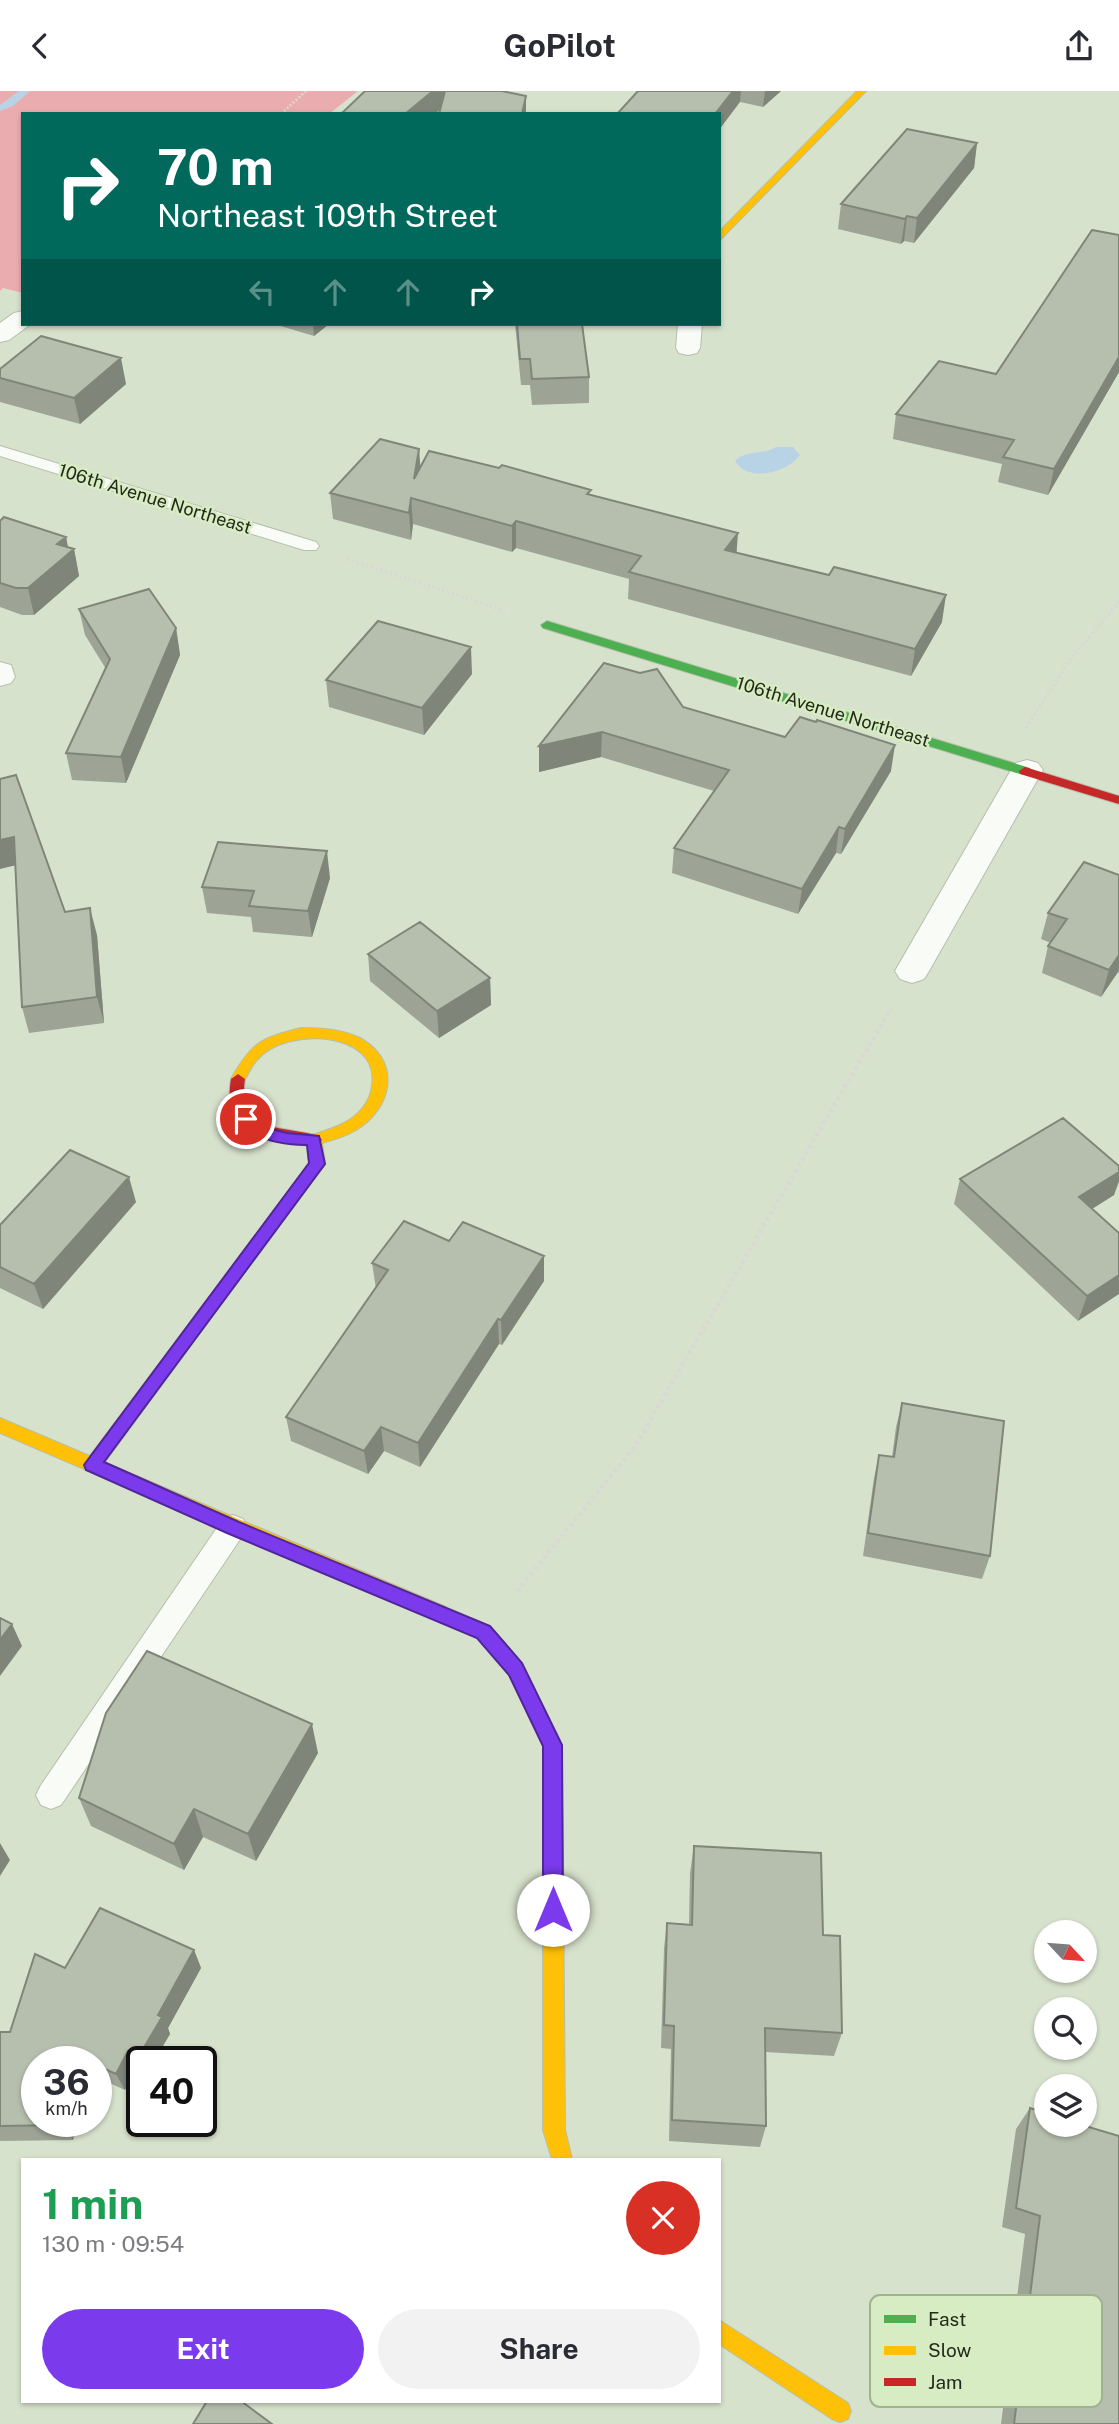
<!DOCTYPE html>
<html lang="en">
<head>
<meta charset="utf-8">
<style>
	:root { --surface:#fff; --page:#f2f2f3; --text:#2b2b33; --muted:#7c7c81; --accent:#7c3aed }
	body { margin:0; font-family:"Public Sans",sans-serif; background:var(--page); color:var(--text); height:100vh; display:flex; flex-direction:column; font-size:26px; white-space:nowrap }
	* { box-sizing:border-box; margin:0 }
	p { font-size:23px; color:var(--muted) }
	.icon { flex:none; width:38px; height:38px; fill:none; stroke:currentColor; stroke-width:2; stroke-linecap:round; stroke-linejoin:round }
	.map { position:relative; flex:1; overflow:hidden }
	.drawer { position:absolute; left:21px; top:2067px; width:700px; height:245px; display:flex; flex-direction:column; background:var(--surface); border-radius:0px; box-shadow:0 2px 5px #0004 }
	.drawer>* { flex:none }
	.top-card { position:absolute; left:21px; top:21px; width:700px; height:214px; border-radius:0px; box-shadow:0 2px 5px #0004; background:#00695c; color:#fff; overflow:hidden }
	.needle { width:46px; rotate:116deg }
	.controls { position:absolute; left:1034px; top:1829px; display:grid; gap:14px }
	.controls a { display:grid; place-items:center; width:63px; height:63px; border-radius:50%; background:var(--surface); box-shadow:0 2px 5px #0004; font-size:35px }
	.speed { position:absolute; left:21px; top:1955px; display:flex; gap:14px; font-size:35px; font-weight:700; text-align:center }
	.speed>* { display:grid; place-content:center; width:91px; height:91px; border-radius:50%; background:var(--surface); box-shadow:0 2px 5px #0004; line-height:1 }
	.speed small { font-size:18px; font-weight:400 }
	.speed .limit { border:4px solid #111; border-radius:10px; background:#fff; color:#111 }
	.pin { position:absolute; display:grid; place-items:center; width:60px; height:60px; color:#fff; margin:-30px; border:4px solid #fff; border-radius:50%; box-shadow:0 2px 7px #0007 }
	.me { position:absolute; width:77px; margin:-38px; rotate:0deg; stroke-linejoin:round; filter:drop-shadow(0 0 5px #0008) }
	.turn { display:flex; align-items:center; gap:24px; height:147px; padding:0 21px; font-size:32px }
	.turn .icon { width:91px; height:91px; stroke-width:2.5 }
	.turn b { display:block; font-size:49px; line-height:60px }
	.lanes { display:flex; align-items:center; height:66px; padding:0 21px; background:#0003; justify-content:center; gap:35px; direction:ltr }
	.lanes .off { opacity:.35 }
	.round { display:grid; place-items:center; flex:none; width:74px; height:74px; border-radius:37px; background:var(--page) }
	.overview { display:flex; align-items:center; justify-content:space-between; height:119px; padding:0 21px }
	h1 { font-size:42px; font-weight:700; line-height:52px; color:#1e9e55 }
	.cta { display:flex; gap:14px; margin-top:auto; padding:14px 21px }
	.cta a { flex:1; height:80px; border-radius:42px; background:var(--accent); color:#fff; font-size:28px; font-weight:700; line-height:80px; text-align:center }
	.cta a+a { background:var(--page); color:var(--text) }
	header { display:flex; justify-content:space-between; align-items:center; height:91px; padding:0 21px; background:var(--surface); font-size:32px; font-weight:700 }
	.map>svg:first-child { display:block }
</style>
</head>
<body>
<header><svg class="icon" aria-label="back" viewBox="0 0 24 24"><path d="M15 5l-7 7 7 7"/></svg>GoPilot<svg class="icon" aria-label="share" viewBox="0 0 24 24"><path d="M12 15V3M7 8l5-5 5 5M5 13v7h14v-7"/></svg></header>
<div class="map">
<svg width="1119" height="2333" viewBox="0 0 1119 2333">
	<rect width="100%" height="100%" fill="#d7e2cc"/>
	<!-- forest -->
	<path fill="#ebacaf" d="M 0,0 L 358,0 L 329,23 L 23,23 L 23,202 L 3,197 L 0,200 Z"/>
	<!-- water -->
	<path fill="#b8d3e5" d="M 776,356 L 793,356 L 800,364 C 787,382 748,392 735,370 C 748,358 762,365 776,356 Z"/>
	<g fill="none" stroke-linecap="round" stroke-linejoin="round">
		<!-- stream -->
		<path fill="#b8d3e5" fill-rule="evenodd" d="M 19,0 L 30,0 L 13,15 L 0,20 L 0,14 Z"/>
		<!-- lane casing -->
		<g stroke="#b6bfac" stroke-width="2">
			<path id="lane" d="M 0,355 L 316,451 L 319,455 L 316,459 L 304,459 L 0,365 Z
				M 233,1424 L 243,1428 L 247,1436 L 243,1444 L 61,1714 L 51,1718 L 41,1714 L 36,1704 L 41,1694 L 223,1428 Z"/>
		</g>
		<!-- street casing -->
		<g stroke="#b6bfac" stroke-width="2">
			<path id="street" d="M 23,220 L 23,233 L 31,233 L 9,249 L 0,251 L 0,232 L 14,222 Z
				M 678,233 L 702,233 L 700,257 L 697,262 L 688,264 L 679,262 L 676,257 Z
				M 0,571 L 11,574 L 15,586 L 11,592 L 0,595 Z
				M 1027,669 L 1038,672 L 1043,679 L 929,880 L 924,888 L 912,892 L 900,888 L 895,880 L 1011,679 L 1016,672 Z"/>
		</g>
		<!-- fast casing -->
		<g stroke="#b6bfac" stroke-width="2">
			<path id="fast" d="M 547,530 L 1030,677 L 1031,680 L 1025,684 L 1020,683 L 543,537 L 541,534 Z"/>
		</g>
		<!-- slow casing -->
		<g stroke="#b6bfac" stroke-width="2">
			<path id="slow" d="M 857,0 L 866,0 L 719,150 L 719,141 Z
				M 301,937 C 321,937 342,938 360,947 C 398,968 395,1010 362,1035 C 350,1044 336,1048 322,1052 L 325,1073 L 291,1118 L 286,1120 L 278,1114 L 309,1072 L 306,1049 L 309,1045 C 321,1041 333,1038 344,1032 C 359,1024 370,1011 372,995 C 381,939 285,935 257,969 C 251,975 248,984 243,992 L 233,992 L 231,988 C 252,951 261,947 301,937 Z
				M 0,1327 L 446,1516 L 449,1522 L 446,1528 L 440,1530 L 434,1528 L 0,1342 Z
				M 553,1759 L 560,1761 L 563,1768 L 565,2039 L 572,2068 L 552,2068 L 543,2039 L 543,1768 L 546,1761 Z
				M 719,2229 L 848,2312 L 851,2320 L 848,2328 L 840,2331 L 832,2328 L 719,2253 Z"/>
		</g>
		<!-- jam casing -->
		<g stroke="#b6bfac" stroke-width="2">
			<path id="jam" d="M 1025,676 L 1119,705 L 1119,713 L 1020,683 L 1019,680 Z
				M 238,983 L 245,988 C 236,1044 283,1034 319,1045 L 322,1049 L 319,1053 C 308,1057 293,1053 282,1050 C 246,1042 224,1028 231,988 Z
				M 286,1108 L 294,1114 L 291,1118 L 99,1379 L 93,1381 L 87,1379 L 84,1374 L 87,1369 L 281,1110 Z
				M 440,1514 L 490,1535 L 521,1572 L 559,1648 L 561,1654 L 563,1768 L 560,1775 L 553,1777 L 546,1775 L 543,1768 L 543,1655 L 509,1584 L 478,1547 L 434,1528 L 431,1522 L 434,1516 Z"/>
		</g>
		<!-- path-far2 -->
		<path stroke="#d7dad3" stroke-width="2.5" stroke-dasharray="2 2" stroke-linecap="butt" d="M 281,23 L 306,0"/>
		<!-- path-far1 -->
		<path stroke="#d7dad3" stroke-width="3.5" stroke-dasharray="2.5 2.5" stroke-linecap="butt" d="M 347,468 L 505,520
			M 1026,637 L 1069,570 L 1119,511"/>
		<!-- path -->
		<path stroke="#d7dad3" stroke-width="4.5" stroke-dasharray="3.5 3.5" stroke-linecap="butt" d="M 517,1500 L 634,1357 L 891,917"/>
		<!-- lane -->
		<use href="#lane" fill="#f9fbf7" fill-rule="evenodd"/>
		<!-- street -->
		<use href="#street" fill="#f9fbf7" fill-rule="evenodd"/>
		<!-- fast -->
		<use href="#fast" fill="#4caf50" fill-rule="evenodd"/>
		<!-- slow -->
		<use href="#slow" fill="#ffc107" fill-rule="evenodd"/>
		<!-- jam -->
		<use href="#jam" fill="#c62828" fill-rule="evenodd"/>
	</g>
	<!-- wall -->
	<path fill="#9da495" d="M 638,0 L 781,0 L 763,16 L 740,11 Z
		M 977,52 L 974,77 L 914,152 L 904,150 L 901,153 L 838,138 L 841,113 Z
		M 1119,144 L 1119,281 L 1048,404 L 998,391 L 1002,373 L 893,348 L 896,323 L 996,283 Z
		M 274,233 L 329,233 L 314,245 Z
		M 515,233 L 582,233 L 589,286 L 589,312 L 532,314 L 530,294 L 521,294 Z
		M 0,278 L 126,293 L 80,333 L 0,311 Z
		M 420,377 L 591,404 L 736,462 L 942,531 L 911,585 L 628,508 L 629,488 L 516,457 L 512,461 L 413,433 L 411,449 L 333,428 L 330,402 Z
		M 0,430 L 66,446 L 68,457 L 74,458 L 79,485 L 34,524 L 22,524 L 0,516 Z
		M 79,518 L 176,537 L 180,564 L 126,692 L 72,689 L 66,662 L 106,578 L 85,544 Z
		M 472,583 L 424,644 L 329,616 L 326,589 Z
		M 683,616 L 891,680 L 841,763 L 836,762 L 798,823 L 672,782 L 674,757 L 714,700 L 601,666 L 539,681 L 539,655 Z
		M 0,688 L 65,821 L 97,844 L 104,932 L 29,942 L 22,916 L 15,774 Z
		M 1119,784 L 1119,882 L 1118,881 L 1101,906 L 1042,882 L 1048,855 L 1051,852 L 1041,848 L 1048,822 Z
		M 330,787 L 312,846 L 253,841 L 251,826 L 207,822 L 202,796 Z
		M 368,863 L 490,887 L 491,914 L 439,947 L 370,890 Z
		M 1119,1081 L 1119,1090 L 1114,1104 L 1092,1118 L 1119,1142 L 1078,1230 L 954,1113 L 960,1088 Z
		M 136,1111 L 43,1218 L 0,1197 L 0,1134 Z
		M 449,1150 L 544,1165 L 544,1190 L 502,1254 L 499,1253 L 420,1376 L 384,1360 L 368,1383 L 291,1350 L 286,1326 L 376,1198 L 372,1172 Z
		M 902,1312 L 990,1465 L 982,1488 L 863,1465 L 874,1387 L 879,1364 L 892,1366 L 896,1336 Z
		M 318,1662 L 256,1770 L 203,1746 L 184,1779 L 91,1735 L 79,1707 Z
		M 694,1755 L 823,1844 L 842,1942 L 834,1965 L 765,1961 L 766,2035 L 760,2056 L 669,2050 L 671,1958 L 661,1957 L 664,1857 L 667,1832 L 689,1833 L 690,1782 Z
		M 194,1859 L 201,1877 L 168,1937 L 170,1943 L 154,1970 L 142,1970 L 142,1979 L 137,1977 L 125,1999 L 96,1986 L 96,1970 L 37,1970 L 37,2030 L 76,2030 L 73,2049 L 0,2050 L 0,1941 L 10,1941 L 65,1877 Z
		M 1030,2017 L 1119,2333 L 1001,2333 L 1025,2143 L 1002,2136 L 1016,2038 Z"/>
	<!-- shaded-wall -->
	<path fill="#7f8679" d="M 433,0 L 448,0 L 449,11 L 435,23 L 405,23 Z
		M 733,0 L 741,0 L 740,11 L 719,39 L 719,23 L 715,23 Z
		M 765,0 L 781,0 L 763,16 Z
		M 526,5 L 526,23 L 522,23 Z
		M 977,52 L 974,77 L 914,152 L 917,127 Z
		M 907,125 L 904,150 L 901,153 L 905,128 Z
		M 313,233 L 329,233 L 314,245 Z
		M 1119,266 L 1119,281 L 1048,404 L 1054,378 Z
		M 121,267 L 126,293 L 80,333 L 74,307 Z
		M 419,358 L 421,384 L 414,388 Z
		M 411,407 L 413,433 L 411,449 L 409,422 Z
		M 516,430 L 516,457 L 512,461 L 512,435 Z
		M 738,442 L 736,469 L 725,459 Z
		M 66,446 L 69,462 L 74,458 L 79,485 L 34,524 L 28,497 L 57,453 Z
		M 946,504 L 942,531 L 911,585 L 915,558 Z
		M 176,537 L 180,564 L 126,692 L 121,666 Z
		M 471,556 L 472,583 L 424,644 L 422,617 Z
		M 602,641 L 601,666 L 539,681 L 539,655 Z
		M 895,654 L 891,680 L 841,763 L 845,738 Z
		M 839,736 L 836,762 L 798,823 L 802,798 Z
		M 14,746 L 21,773 L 0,778 L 0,749 Z
		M 327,760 L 330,787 L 312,846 L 308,820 Z
		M 90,817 L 97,844 L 104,932 L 97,906 Z
		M 1119,864 L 1119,876 L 1118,881 L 1101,906 L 1109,879 Z
		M 490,887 L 491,914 L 439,947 L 437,920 Z
		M 1119,1081 L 1119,1090 L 1114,1104 L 1071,1131 L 1079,1106 Z
		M 129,1086 L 136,1111 L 43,1218 L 34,1193 Z
		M 544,1165 L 544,1190 L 502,1254 L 501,1229 Z
		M 1119,1184 L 1119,1203 L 1078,1230 L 1087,1205 Z
		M 498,1228 L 499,1253 L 420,1376 L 418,1352 Z
		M 381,1336 L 384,1360 L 368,1383 L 364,1360 Z
		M 12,1533 L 22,1555 L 0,1585 L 0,1549 Z
		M 312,1633 L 318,1662 L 256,1770 L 248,1743 Z
		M 194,1718 L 203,1746 L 184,1779 L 174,1753 Z
		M 0,1752 L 10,1769 L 0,1785 Z
		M 194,1859 L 201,1877 L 168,1937 L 170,1943 L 154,1970 L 142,1970 L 139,1965 L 158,1924 Z
		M 128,1960 L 137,1977 L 125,1999 L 116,1983 Z
		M 72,1963 L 76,1970 L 71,1970 Z
		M 63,2030 L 76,2030 L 73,2049 L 63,2034 Z"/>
	<!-- building -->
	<path fill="#b6bfad" stroke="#7f8679" stroke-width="2" d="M 365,0 L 433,0 L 405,23 L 341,23 Z
		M 445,0 L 502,0 L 526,5 L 522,23 L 439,23 Z
		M 638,0 L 733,0 L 715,23 L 617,23 Z
		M 907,38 L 977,52 L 917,127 L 907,125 L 905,128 L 841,113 Z
		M 1092,139 L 1119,144 L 1119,266 L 1054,378 L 1003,366 L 1014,349 L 896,323 L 939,270 L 996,283 Z
		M 517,233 L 582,233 L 589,286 L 532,288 L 530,268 L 520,268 Z
		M 41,245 L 121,267 L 74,307 L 0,287 L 0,278 Z
		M 380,348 L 419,358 L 414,388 L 429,360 L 499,377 L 502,374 L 591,399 L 587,403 L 738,442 L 725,459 L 829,484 L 834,476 L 946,504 L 915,558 L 629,481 L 641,465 L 516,430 L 512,435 L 411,407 L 409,422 L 330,402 Z
		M 4,426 L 66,446 L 57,453 L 74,458 L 28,497 L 16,497 L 0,492 L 0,430 Z
		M 149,498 L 176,537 L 121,666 L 66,662 L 110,568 L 79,518 Z
		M 378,530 L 471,556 L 422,617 L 326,589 Z
		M 604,572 L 640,582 L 657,578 L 683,616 L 785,646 L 800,626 L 816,631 L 817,629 L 895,654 L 845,738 L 839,736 L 802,798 L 674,757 L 729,679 L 602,641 L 539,655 Z
		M 16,684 L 65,821 L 90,817 L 97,906 L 22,916 L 14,746 L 0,749 L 0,688 Z
		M 218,751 L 327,760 L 308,820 L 249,815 L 254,800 L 202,796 Z
		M 1084,771 L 1119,784 L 1119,864 L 1109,879 L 1048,855 L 1067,828 L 1048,822 Z
		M 420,831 L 490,887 L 437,920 L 368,863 Z
		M 1063,1027 L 1119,1075 L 1119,1081 L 1079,1106 L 1119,1142 L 1119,1184 L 1087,1205 L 960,1088 Z
		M 70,1059 L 129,1086 L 34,1193 L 0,1176 L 0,1134 Z
		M 404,1130 L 449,1150 L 463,1131 L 544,1165 L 501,1229 L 498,1228 L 418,1352 L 381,1336 L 364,1360 L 286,1326 L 388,1179 L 372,1172 Z
		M 902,1312 L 1004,1330 L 990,1465 L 868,1442 L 879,1364 L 894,1366 Z
		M 0,1527 L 12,1533 L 0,1549 Z
		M 147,1560 L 312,1633 L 248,1743 L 194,1718 L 174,1753 L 79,1707 L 106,1622 Z
		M 694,1755 L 821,1762 L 823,1844 L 840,1845 L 842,1942 L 765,1937 L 766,2035 L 672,2029 L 674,1935 L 664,1934 L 667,1832 L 692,1834 Z
		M 100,1817 L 194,1859 L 158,1924 L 162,1926 L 139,1965 L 128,1960 L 116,1983 L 96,1974 L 96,1970 L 88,1970 L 72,1963 L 71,1970 L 37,1970 L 37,2030 L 63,2030 L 63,2034 L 0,2035 L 0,1941 L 10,1941 L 35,1863 L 65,1877 Z
		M 1030,2017 L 1046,2022 L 1046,2034 L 1082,2034 L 1119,2045 L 1119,2333 L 1014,2333 L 1040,2125 L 1016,2117 Z
		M 207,2310 L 241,2310 L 272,2333 L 193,2333 Z"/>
	<!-- route -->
	<path fill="#7c3aed" stroke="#51269a" stroke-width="2" d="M 246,1023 L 268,1037 L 287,1042 L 319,1045 L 325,1073 L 104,1371 L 239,1431 L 490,1535 L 522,1572 L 562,1654 L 563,1819 L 560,1826 L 553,1829 L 546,1826 L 543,1819 L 543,1655 L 509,1584 L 477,1547 L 227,1442 L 86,1379 L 84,1374 L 309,1072 L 307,1054 C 283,1054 253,1050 238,1028 Z"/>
	<g text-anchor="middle" stroke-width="5" stroke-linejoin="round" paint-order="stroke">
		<!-- far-street labels -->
		<g font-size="18" fill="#222a1a" stroke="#d7ecc2">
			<text transform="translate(155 408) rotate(17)" y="6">106th Avenue Northeast</text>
			<text transform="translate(833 621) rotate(17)" y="6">106th Avenue Northeast</text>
		</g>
	</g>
	<!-- legend -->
	<rect x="870" y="2204" width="232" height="112" rx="10" fill="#d7ecc2" stroke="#a1b290" stroke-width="2"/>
	<rect x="884" y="2224" width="32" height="8" fill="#4caf50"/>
	<rect x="884" y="2255" width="32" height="9" fill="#ffc107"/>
	<rect x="884" y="2287" width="32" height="8" fill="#c62828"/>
	<g font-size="19" fill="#222a1a">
		<text x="928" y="2235">Fast</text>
		<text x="928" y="2266">Slow</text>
		<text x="928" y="2298">Jam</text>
	</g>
</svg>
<div class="controls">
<a><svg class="needle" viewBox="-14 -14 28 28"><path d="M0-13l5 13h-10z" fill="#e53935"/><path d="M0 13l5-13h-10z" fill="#7c7c81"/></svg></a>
<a><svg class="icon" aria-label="search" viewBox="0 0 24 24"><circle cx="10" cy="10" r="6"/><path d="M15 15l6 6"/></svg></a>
<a><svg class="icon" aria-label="layers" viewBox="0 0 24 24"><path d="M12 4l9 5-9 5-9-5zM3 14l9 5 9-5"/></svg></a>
</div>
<div class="speed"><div>36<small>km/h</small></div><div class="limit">40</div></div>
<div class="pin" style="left:246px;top:1028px;background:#d93025"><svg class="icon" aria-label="arrive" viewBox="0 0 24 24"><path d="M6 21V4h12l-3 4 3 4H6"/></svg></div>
<svg class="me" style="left:553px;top:1819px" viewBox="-20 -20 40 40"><circle r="19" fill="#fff"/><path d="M0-13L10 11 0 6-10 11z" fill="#7c3aed"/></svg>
<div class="top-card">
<div class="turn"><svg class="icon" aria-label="right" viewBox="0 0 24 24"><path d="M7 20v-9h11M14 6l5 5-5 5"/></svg><div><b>70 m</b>Northeast 109th Street</div></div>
<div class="lanes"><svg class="icon off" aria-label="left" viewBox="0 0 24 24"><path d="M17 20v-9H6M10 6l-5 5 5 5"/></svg><svg class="icon off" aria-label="ahead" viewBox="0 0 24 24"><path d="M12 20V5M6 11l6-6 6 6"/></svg><svg class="icon off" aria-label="ahead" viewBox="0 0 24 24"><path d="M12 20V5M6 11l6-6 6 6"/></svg><svg class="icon" aria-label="right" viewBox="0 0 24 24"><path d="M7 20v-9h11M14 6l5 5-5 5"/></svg></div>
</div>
<section class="drawer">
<div class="overview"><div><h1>1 min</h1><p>130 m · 09:54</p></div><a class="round" style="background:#d93025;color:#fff"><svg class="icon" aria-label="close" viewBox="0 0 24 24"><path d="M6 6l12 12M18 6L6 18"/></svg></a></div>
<div class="cta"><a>Exit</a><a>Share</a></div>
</section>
</div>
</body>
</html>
